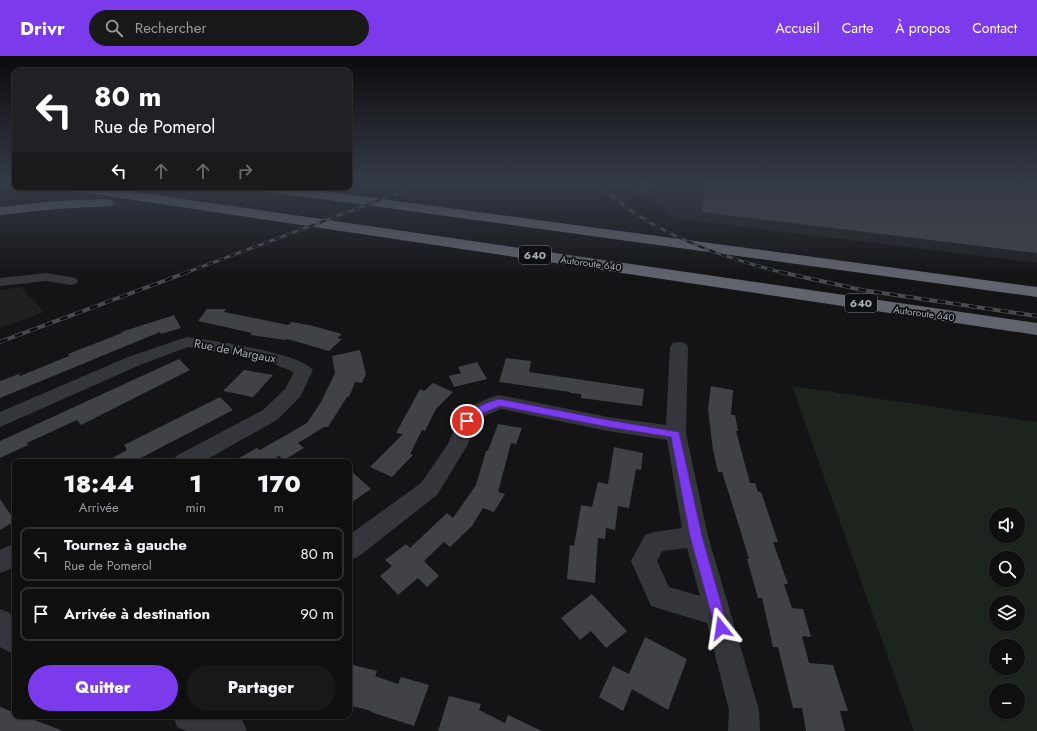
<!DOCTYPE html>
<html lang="fr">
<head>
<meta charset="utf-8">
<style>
	:root { --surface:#0f0f10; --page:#181819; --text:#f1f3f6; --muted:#9b9c9f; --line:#2f2f30; --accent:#7c3aed }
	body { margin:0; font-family:Jost,sans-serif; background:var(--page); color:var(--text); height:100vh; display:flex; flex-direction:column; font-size:15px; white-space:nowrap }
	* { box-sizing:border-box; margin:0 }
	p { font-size:13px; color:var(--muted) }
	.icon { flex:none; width:22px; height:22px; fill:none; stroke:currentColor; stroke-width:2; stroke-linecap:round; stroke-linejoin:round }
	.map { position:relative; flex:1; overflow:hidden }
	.panel { position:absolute; left:12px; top:403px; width:340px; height:260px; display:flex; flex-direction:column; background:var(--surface); border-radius:8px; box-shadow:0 1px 3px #0004,0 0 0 1px var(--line) }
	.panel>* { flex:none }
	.guide { position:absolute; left:12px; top:12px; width:340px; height:122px; border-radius:8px; box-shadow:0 1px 3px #0004,0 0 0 1px var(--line); background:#202124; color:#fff; overflow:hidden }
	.controls { position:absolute; left:989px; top:451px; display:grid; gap:8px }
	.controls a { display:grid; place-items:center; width:36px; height:36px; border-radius:50%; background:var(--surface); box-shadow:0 1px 3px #0004,0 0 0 1px var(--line); font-size:20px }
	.pin { position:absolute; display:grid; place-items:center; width:34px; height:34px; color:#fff; margin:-17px; border:2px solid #fff; border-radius:50%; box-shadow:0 1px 4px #0007 }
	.me { position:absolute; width:44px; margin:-22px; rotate:345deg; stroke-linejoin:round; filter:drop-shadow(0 0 3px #0008) }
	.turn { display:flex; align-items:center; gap:14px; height:84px; padding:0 16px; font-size:18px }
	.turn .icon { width:52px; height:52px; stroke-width:2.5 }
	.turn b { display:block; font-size:28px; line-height:34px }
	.lanes { display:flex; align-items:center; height:38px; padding:0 16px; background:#0003; justify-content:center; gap:20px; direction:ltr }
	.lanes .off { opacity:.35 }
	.eta { display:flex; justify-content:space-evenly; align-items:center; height:68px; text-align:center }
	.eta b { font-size:24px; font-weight:800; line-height:28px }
	.primary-button { display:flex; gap:8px; margin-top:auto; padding:8px 16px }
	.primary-button a { flex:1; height:46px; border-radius:24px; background:var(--accent); color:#fff; font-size:16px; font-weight:800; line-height:46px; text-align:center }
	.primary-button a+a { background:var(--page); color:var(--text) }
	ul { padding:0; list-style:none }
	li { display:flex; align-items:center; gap:12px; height:54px; margin:0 8px 6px; padding:0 8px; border:2px solid var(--line); border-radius:8px }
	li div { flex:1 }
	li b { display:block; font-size:15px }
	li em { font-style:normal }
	header { display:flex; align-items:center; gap:24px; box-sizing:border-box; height:56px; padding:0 20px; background:var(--accent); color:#fff }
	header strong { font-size:19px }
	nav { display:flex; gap:22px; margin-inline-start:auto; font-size:14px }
	.search { width:280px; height:36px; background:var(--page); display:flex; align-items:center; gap:10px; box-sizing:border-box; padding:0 14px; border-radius:22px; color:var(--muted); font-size:15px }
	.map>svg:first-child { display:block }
</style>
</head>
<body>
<header>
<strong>Drivr</strong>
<div class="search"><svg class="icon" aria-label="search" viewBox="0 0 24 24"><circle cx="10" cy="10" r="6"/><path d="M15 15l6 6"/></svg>Rechercher</div>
<nav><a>Accueil</a><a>Carte</a><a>À propos</a><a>Contact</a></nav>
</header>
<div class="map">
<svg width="1037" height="675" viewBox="0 0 1037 675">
	<rect width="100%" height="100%" fill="#141416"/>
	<!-- built -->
	<path fill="#202023" d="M 629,126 L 1037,126 L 1037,207 L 673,162 Z
		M 21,231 L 44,256 L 0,272 L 0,234 Z"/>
	<!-- green -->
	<path fill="#1c241d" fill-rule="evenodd" d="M 792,330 L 1037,366 L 1037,675 L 914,675 ZM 996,458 L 1018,458 L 1018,480 L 996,480 ZM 996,502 L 1018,502 L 1018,524 L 996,524 ZM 996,546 L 1018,546 L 1018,568 L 996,568 ZM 996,590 L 1018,590 L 1018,612 L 996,612 ZM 996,634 L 1018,634 L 1018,656 L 996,656 Z"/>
	<!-- building -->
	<path fill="#404246" d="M 706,126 L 1037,127 L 1037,197 L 702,156 Z
		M 207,253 L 226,253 L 224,256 L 288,269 L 292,266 L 313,270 L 342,278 L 337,282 L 342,283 L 329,295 L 287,283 L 286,284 L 250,279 L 252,277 L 198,265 Z
		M 174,259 L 181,272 L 161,278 L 160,276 L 0,342 L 0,325 L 19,318 L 20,320 L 69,300 L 68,298 L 122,277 L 121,276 Z
		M 360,294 L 366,318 L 362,327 L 355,326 L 349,341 L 347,341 L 328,371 L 324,371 L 298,387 L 304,392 L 284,404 L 279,400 L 270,405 L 271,406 L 232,406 L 257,392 L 260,394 L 307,367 L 321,346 L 335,317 L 332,300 Z
		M 506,302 L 531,305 L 529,316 L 644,333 L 642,350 L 581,342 L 581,338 L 570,337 L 570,336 L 499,326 Z
		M 179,303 L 190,314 L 81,369 L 77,364 L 27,387 L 28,389 L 0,402 L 0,385 Z
		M 477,306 L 487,323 L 454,331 L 449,320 L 461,317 L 458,311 Z
		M 244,314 L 273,319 L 253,341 L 223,335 Z
		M 433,327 L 453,336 L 436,353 L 425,375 L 422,374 L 410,398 L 413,399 L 392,421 L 370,411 L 403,378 L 396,377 L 420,333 L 424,335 Z
		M 711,330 L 733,334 L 731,359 L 735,359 L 738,375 L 736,375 L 750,427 L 755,427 L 758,436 L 761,436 L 778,486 L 773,486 L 788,528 L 784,528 L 792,552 L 803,553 L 811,581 L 802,580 L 809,607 L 833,609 L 848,655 L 840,655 L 845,675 L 806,675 L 802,652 L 793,652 L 778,591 L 773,591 L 762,542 L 758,542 L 747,503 L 749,503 L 735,457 L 722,416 L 718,416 L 713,394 L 708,353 Z
		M 220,341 L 233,354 L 133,406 L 105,406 L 127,394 L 124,389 Z
		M 498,368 L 522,372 L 516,388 L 511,387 L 498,436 L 505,438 L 494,456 L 483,452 L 472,470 L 450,491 L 444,486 L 424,505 L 439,520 L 427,531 L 418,522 L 398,539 L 380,520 L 392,510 L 385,504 L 406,488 L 410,492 L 447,457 L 453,462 L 476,429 L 486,395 L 488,395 Z
		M 614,391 L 643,397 L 641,414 L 636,413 L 629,452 L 618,450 L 615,474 L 606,472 L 605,483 L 598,482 L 595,527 L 567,523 L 570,489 L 574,490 L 581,449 L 592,451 L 598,426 L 608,428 Z
		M 349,413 L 371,433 L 349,448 Z
		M 0,443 L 15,465 L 0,474 Z
		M 592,538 L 627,575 L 606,592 L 591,575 L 580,584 L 561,562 Z
		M 645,581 L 687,603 L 668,654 L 632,633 L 623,655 L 599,641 L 613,610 L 629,618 Z
		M 349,608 L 377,615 L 375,620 L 398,628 L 401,621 L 429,629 L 414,670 L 371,656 L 371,655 L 349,649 Z
		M 449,640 L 481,648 L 479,654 L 505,667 L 508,659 L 542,675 L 438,675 Z
		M 0,651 L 15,657 L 15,660 L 24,660 L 61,674 L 60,675 L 0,675 Z"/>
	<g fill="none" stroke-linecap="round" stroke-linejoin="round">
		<!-- minor -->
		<path fill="#35363b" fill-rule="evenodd" d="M 640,126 L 652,126 L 647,137 L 639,137 L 637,135 Z
			M 46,217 L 76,222 L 78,225 L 76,228 L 71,229 L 46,225 L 0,230 L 0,222 Z
			M 187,281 C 210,284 302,297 313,314 L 300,341 L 277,364 L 202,406 L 173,406 L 176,400 L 263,354 L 285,333 L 294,316 L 276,309 L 231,298 L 188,291 L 140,309 L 0,371 L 0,356 L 128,301 Z
			M 679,286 L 685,287 L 688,291 L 686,378 L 708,480 L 759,654 L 760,675 L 728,675 L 729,654 L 707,567 L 651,550 L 631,505 L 645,479 L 654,476 L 682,472 L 667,384 L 608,375 L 501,353 L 485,360 L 476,368 L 467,390 L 437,439 L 358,501 L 349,504 L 349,479 L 421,427 L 448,388 L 460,360 L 471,350 L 492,341 L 499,339 L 608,361 L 666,369 L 670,291 L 673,287 ZM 687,492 L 700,540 L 669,531 L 657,505 L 662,495 Z
			M 15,487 L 15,511 L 0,517 L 0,494 Z
			M 0,553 L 10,557 L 15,569 L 15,599 L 0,591 Z
			M 173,660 L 233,660 L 242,664 L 247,675 L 187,675 L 177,671 Z"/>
		<!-- highway -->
		<path fill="#61646c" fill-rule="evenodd" d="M 67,131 L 101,131 L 1037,267 L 1037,279 L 74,135 L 69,134 Z
			M 256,131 L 293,131 L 1037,231 L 1037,241 L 263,135 L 258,134 Z
			M 107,143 L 112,144 L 114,147 L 112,150 L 55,153 L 0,159 L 0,151 L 55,145 Z"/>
		<!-- rail-far1 casing -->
		<g stroke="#484a50" stroke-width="3">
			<path id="rail-far1" d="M 598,126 C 643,175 721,201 784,217
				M 185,217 L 428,126"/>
		</g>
		<!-- rail casing -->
		<g stroke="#484a50" stroke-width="4">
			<path id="rail" d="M 780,216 L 862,234 L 1037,260
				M 0,286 L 188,216"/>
		</g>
		<!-- rail-far1 -->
		<use href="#rail-far1" stroke="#0f0f11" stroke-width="2" stroke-dasharray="6" stroke-linecap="butt"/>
		<!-- rail -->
		<use href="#rail" stroke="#0f0f11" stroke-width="2.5" stroke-dasharray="8" stroke-linecap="butt"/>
	</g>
	<!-- sky -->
	<linearGradient id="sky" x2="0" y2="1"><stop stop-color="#0b0b0c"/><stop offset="0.57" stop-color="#343a47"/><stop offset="1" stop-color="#343a47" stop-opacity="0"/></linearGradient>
	<rect width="1037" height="221" fill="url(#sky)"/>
	<!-- route -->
	<path fill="#7c3aed" stroke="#51269a" d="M 499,343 L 608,364 L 679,376 L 702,480 L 728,572 L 726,576 L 721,578 L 717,576 L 715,572 L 690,480 L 671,381 L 608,371 L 500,350 L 481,358 L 470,367 L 464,367 L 462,365 C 470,353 486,347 499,343 Z"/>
	<g text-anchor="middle" stroke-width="3.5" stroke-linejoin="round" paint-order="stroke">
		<!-- far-street labels -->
		<g font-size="10" fill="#a5acb6" stroke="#0f0f11">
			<text transform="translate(591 207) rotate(8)" y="4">Autoroute 640</text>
			<text transform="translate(924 257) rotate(8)" y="4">Autoroute 640</text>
		</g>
		<!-- shield labels -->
		<g fill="#0f0f11" stroke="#787d84" stroke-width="1">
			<rect x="519" y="190" width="32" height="18" rx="3"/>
			<rect x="845" y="238" width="32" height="18" rx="3"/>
		</g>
		<g font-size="11" font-weight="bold" fill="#a5acb6">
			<text x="535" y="203">640</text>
			<text x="861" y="251">640</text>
		</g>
		<!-- street labels -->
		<g font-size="12" fill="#a5acb6" stroke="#0f0f11">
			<text transform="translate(235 295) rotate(11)" y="4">Rue de Margaux</text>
		</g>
	</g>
</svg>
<div class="controls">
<a><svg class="icon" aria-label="sound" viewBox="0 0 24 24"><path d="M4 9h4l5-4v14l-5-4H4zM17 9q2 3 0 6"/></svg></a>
<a><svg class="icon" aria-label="search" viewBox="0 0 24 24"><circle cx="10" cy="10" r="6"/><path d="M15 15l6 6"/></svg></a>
<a><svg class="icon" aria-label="layers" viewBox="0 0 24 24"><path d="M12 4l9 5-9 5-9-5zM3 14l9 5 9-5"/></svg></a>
<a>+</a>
<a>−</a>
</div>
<div class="pin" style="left:467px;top:365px;background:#d93025"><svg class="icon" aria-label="arrive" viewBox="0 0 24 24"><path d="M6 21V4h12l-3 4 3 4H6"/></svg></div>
<svg class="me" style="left:721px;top:572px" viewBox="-20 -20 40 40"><path d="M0-17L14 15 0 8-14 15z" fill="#7c3aed" stroke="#fff" stroke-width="4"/></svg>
<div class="guide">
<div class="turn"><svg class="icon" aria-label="left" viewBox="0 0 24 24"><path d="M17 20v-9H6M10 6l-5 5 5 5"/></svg><div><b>80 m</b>Rue de Pomerol</div></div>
<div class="lanes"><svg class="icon" aria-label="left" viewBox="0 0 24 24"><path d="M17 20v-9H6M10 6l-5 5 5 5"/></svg><svg class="icon off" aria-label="ahead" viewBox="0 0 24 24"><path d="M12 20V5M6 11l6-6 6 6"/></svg><svg class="icon off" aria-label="ahead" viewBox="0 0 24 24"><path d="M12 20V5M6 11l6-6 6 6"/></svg><svg class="icon off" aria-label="right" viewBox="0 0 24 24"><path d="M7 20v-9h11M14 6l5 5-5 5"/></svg></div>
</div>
<section class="panel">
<div class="eta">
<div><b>18:44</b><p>Arrivée</p></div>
<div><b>1</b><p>min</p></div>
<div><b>170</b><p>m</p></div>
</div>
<ul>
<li><svg class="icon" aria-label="left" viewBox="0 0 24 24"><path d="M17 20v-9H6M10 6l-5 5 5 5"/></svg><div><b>Tournez à gauche</b><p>Rue de Pomerol</p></div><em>80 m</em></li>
<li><svg class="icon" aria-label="arrive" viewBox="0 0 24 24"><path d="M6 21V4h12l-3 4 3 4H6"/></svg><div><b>Arrivée à destination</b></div><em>90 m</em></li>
</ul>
<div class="primary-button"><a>Quitter</a><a>Partager</a></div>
</section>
</div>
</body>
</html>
